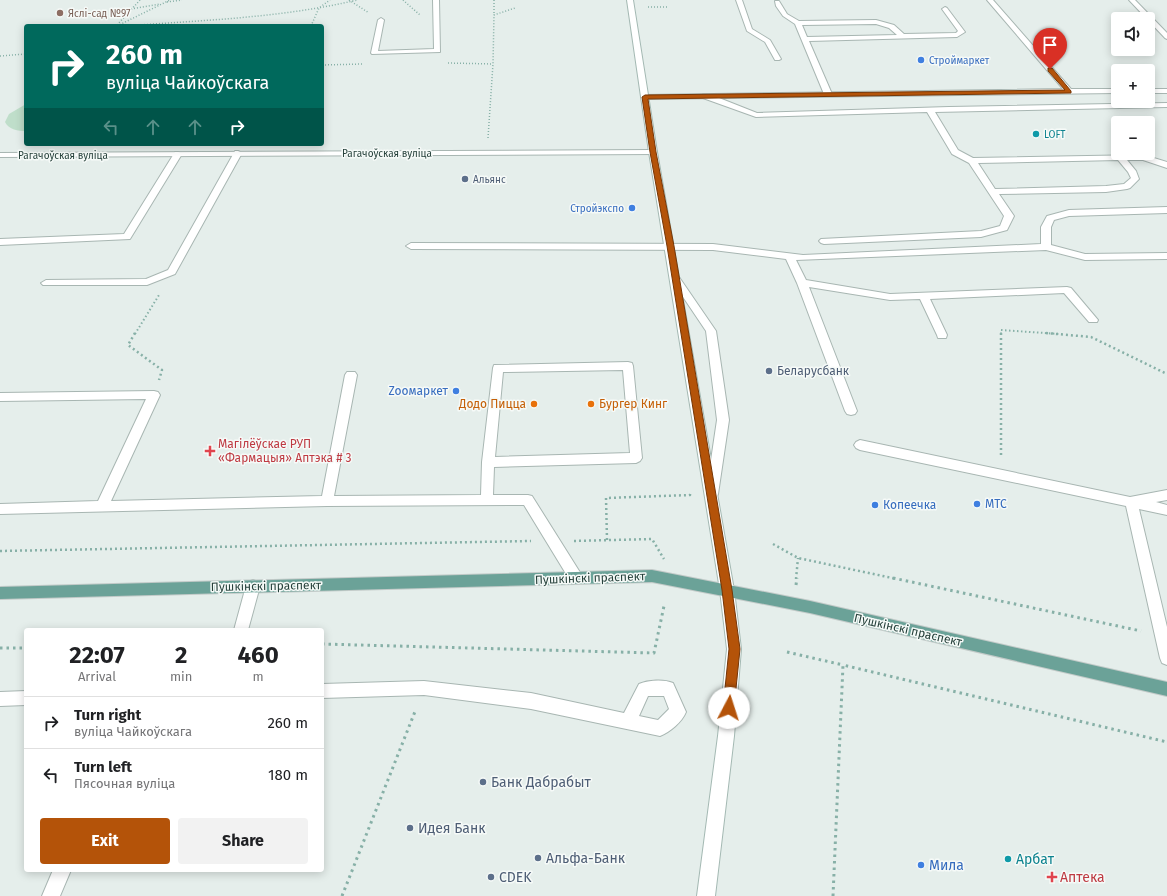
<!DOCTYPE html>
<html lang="en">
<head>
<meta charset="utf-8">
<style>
	:root { --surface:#fff; --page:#f2f2f2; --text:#202124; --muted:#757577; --line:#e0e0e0; --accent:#b45309 }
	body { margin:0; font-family:"Fira Sans",sans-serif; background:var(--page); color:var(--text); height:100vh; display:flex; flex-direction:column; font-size:15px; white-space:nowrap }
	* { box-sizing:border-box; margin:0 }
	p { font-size:13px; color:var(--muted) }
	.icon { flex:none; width:22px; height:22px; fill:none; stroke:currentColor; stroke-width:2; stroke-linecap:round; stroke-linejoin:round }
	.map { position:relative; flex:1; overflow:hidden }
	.details { position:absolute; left:24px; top:628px; width:300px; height:244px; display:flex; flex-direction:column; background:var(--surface); border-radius:4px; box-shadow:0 2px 10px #0003 }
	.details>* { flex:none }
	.guide { position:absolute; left:24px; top:24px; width:300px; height:122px; border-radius:4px; box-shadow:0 2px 10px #0003; background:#00695c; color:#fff; overflow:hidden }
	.buttons { position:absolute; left:1111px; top:12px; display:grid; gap:8px }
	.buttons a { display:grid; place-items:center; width:44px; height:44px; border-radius:4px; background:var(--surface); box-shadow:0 2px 10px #0003; font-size:20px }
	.pin { position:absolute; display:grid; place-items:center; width:34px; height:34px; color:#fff; margin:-41px -17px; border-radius:50% 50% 50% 0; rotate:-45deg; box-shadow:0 0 4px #0007 }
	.pin .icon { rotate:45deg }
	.me { position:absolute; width:44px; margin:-22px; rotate:5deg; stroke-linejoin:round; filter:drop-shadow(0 0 3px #0008) }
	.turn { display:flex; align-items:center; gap:14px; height:84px; padding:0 16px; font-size:18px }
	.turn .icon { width:52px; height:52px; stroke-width:2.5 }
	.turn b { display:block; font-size:28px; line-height:34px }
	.lanes { display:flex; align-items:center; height:38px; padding:0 16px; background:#0003; justify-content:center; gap:20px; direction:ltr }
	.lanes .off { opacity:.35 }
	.eta { display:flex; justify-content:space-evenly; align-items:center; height:68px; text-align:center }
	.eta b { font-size:24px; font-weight:700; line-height:28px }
	.button { display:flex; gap:8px; margin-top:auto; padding:8px 16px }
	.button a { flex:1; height:46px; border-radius:4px; background:var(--accent); color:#fff; font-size:16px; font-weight:700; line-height:46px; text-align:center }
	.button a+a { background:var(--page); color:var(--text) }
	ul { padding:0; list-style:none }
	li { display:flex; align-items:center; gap:12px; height:52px; padding:0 16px; border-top:1px solid var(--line) }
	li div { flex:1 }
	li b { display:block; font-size:15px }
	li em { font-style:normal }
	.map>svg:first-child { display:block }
</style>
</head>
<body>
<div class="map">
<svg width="1167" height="896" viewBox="0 0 1167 896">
	<rect width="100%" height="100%" fill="#e5eeeb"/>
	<!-- green -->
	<path fill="#bfdeca" d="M 26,104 L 26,131 C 18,131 9,130 5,122 L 9,114 Z"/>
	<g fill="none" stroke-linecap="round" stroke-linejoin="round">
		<!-- lane casing -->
		<g stroke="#a8b6b2" stroke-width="2">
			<path id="lane" d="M 433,0 L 439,0 L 440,52 L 372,54 L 371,53 L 378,20 L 381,18 L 384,20 L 378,51 L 434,49 Z
				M 736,0 L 742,0 L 752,29 L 770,40 L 781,59 L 779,60 L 775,60 L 765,42 L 747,31 Z
				M 775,1 L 779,1 L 787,14 L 799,21 L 876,20 L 894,25 L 904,34 L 956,33 L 958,31 L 942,9 L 945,7 L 947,8 L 965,32 L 957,37 L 809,41 L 832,94 L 828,96 L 824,94 L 795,24 L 783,16 L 776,6 ZM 876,24 L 889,28 L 897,35 L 807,37 L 802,25 Z
				M 703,94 L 709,94 L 757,113 L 949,107 L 1167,103 L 1167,107 L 935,112 L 958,150 L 973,158 L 1144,155 L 1167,162 L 1167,168 L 1143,160 L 1127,160 L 1136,171 L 1139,179 L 1130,188 L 1127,189 L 1106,192 L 999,194 L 1014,216 L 1007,230 L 981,237 L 824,244 L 821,243 L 819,241 L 821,239 L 981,231 L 1000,226 L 1004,216 L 969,163 L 952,154 L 927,112 L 756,117 L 703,98 ZM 1118,160 L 1128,172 L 1131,178 L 1124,184 L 1106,186 L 995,189 L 978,163 Z
				M 235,151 L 238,151 L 242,153 L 175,274 L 147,285 L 43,285 L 41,283 L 46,280 L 146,279 L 168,270 Z
				M 175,152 L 178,152 L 182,154 L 130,239 L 0,245 L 0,239 L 124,234 Z
				M 1167,207 L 1167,213 L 1069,216 L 1054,220 L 1051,227 L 1051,245 L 1085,254 L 1167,253 L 1167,259 L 1085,260 L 1046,250 L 796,260 L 806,280 L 890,294 L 1067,287 L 1071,288 L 1098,320 L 1097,322 L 1089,322 L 1064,293 L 930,299 L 947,335 L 946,338 L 938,338 L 937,335 L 920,299 L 890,300 L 809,287 L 857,411 L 855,414 L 851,415 L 847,414 L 845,411 L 797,283 L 786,259 L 713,250 L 411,249 L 406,246 L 411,243 L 713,244 L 803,255 L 1041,244 L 1041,227 L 1047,216 L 1069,210 Z
				M 676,276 L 679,277 L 716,331 L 729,420 L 718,494 L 716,498 L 712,499 L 708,498 L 706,494 L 717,420 L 706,331 L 671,279 Z
				M 628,362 L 632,363 L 633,366 L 642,458 L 640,461 L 636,463 L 494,467 L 493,495 L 528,495 L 532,496 L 581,574 L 583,578 L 581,582 L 576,584 L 571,582 L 524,505 L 327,506 L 0,514 L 0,504 L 98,501 L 146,399 L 0,401 L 0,393 L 154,391 L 158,392 L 160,395 L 111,501 L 322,496 L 345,375 L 347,372 L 355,372 L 357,375 L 334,496 L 481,495 L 482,462 L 493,368 L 494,365 ZM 623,370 L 630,453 L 495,457 L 503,372 Z
				M 860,440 L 1130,497 L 1167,490 L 1167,500 L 1156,502 L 1167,505 L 1167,515 L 1139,509 L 1167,627 L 1167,665 L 1162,663 L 1160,658 L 1126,506 L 860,450 L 856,448 L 854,445 L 856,442 Z
				M 253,580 L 258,582 L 260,586 L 248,630 L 234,630 L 246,586 L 248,582 Z
				M 424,681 L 531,693 L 624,713 L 639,684 C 648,680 664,679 673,683 L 686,712 C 682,722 670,732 660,736 L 531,709 L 424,695 L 322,698 L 322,684 ZM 648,696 L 664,696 L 669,709 L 658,720 L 639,716 Z
				M 26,691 L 26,705 L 0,706 L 0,692 Z
				M 53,870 L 71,870 L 60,896 L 42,896 Z"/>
		</g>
		<!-- street casing -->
		<g stroke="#a8b6b2" stroke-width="2">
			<path id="street" d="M 987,0 L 993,0 L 1071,89 L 1118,89 L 1118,93 L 645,99 L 641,97 L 645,95 L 1063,89 Z
				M 1129,0 L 1135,0 L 1167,33 L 1167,39 L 1165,38 Z
				M 1148,89 L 1167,89 L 1167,93 L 1148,93 Z
				M 653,150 L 656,150 L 657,152 L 656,154 L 0,157 L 0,153 Z"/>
		</g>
		<!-- secondary casing -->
		<g stroke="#a4b9b3" stroke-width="2">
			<path id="secondary" d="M 627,0 L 633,0 L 657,152 L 734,590 L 741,649 L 734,736 L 715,896 L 697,896 L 718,736 L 727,649 L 720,590 L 649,152 Z"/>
		</g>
		<!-- primary casing -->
		<g stroke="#c2cac8" stroke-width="2">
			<path id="primary" d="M 652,570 L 810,601 L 1167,682 L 1167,696 L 810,613 L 652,582 L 0,599 L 0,587 Z"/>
		</g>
		<!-- path-far3 -->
		<path stroke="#87b0a7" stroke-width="1.5" stroke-dasharray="1 2" stroke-linecap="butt" d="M 349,0 L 369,13
			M 403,0 L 420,15
			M 494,0 L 494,15
			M 167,2 L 182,0
			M 648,7 L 669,7
			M 131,9 L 160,4
			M 117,25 L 140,0
			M 117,26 L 170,0
			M 126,26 C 204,20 281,18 357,0
			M 311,26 L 319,8 L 330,0
			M 0,56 L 26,54
			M 448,63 L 493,64
			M 322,65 L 363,64
			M 488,138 L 493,64 L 494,15 L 515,8"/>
		<!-- path-far2 -->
		<path stroke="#87b0a7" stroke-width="2" stroke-dasharray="1.5 2.5" stroke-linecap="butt" d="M 135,334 L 159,295
			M 1001,334 L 1001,330 L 1059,334"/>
		<!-- path-far1 -->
		<path stroke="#87b0a7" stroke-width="2.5" stroke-dasharray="2 3" stroke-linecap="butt" d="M 135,333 L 128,345 L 162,370 L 159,380
			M 1001,333 L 1001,458
			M 1046,333 L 1091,337 L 1167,374
			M 607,540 L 606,498 L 690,495 L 690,493
			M 574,541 L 652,539 L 664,559
			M 773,544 L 798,558 L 897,579
			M 0,551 L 531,541
			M 796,579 L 798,558"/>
		<!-- path -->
		<path stroke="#87b0a7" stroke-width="3" stroke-dasharray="2.5 4" stroke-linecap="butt" d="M 893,578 L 1141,631
			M 796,585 L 797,578
			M 322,644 L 654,653 L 664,606
			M 0,648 L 26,648
			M 787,652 L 843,665
			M 342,896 L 416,709
			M 833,896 L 843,665 L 1167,742"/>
		<!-- lane -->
		<use href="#lane" fill="#fff" fill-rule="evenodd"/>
		<!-- street -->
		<use href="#street" fill="#fff" fill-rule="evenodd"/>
		<!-- secondary -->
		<use href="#secondary" fill="#fff" fill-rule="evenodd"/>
		<!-- primary -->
		<use href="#primary" fill="#6ba298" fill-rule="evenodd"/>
	</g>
	<!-- route -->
	<path fill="#b45309" stroke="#753606" d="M 1048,68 L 1052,68 L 1071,91 L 1071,93 L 648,99 L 656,152 L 674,246 L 732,590 L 740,649 L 734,708 L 733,712 L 729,714 L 724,712 L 723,708 L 729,649 L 722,590 L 667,246 L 650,152 L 642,97 L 645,95 L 1065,90 L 1048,71 Z"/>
	<!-- markers -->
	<circle fill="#8d6e63" stroke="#f6faf8" stroke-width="1.5" cx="60" cy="13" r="4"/>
	<g fill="#3f7fe0" stroke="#f6faf8" stroke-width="1.5">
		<circle cx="921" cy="60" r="4"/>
		<circle cx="632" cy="208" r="4"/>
		<circle cx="456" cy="391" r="4"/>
		<circle cx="977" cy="504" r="4"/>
		<circle cx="875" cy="505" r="4"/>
		<circle cx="921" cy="865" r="4"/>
	</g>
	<g fill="#0f9aa8" stroke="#f6faf8" stroke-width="1.5">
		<circle cx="1036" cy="134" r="4"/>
		<circle cx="1008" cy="859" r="4"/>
	</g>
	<g fill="#5c6f8a" stroke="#f6faf8" stroke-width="1.5">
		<circle cx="465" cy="179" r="4"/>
		<circle cx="769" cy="371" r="4"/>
		<circle cx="483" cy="782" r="4"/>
		<circle cx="410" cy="828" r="4"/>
		<circle cx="538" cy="858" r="4"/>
		<circle cx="491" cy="877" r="4"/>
	</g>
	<g fill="#e8710a" stroke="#f6faf8" stroke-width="1.5">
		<circle cx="534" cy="404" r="4"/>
		<circle cx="591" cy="404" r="4"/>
	</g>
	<g fill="#e0444e" stroke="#f6faf8" stroke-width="1.5">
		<path d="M208 445h4v4h4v4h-4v4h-4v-4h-4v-4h4z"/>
		<path d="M1050 871h4v4h4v4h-4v4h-4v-4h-4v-4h4z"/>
	</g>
	<g text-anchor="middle" stroke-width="3" stroke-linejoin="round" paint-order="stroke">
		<!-- far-education labels -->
		<g font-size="10" fill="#785e54" stroke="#f6faf8" text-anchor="start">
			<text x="68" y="17">Яслі-сад №97</text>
		</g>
		<!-- far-shop labels -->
		<g font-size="10" fill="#366cbe" stroke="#f6faf8" text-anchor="start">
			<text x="929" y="64">Строймаркет</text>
			<text x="624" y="212" text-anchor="end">Стройэкспо</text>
		</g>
		<!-- far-culture labels -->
		<g font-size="10" fill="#0d838f" stroke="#f6faf8" text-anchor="start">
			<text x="1044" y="138">LOFT</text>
		</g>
		<!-- far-street labels -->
		<g font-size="10" fill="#25403a" stroke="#f6faf8">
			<text x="387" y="157">Рагачоўская вуліца</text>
			<text x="63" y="159">Рагачоўская вуліца</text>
		</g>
		<!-- far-service labels -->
		<g font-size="10" fill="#4e5e75" stroke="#f6faf8" text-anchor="start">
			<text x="473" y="183">Альянс</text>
		</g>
		<!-- service labels -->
		<g font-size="12" fill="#4e5e75" stroke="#f6faf8" text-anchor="start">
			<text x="777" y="375">Беларусбанк</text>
		</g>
		<!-- shop labels -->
		<g font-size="12" fill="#366cbe" stroke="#f6faf8" text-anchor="start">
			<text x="448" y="395" text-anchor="end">Zooмаркет</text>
			<text x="985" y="508">МТС</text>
			<text x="883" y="509">Копеечка</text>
		</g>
		<!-- food labels -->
		<g font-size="12" fill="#c56008" stroke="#f6faf8" text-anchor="end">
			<text x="526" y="408">Додо Пицца</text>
			<text x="599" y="408" text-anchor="start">Бургер Кинг</text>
		</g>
		<!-- health labels -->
		<g font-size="12" fill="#be3a42" stroke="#f6faf8" text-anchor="start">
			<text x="218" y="448">Магілёўскае РУП<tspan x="218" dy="14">«Фармацыя» Аптэка # 3</tspan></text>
		</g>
		<!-- street labels -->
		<g font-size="12" fill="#25403a" stroke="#f6faf8">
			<text transform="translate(590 578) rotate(-2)" y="4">Пушкінскі праспект</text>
			<text transform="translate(266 586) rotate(-1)" y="4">Пушкінскі праспект</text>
			<text transform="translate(908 630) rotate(13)" y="4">Пушкінскі праспект</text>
		</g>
		<!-- near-service labels -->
		<g font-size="14" fill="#4e5e75" stroke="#f6faf8" text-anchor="start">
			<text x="491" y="787">Банк Дабрабыт</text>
			<text x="418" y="833">Идея Банк</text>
			<text x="546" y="863">Альфа-Банк</text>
			<text x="499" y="882">CDEK</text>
		</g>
		<!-- near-culture labels -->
		<g font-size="14" fill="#0d838f" stroke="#f6faf8" text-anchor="start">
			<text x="1016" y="864">Арбат</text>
		</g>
		<!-- near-shop labels -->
		<g font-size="14" fill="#366cbe" stroke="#f6faf8" text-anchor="start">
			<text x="929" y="870">Мила</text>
		</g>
		<!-- near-health labels -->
		<g font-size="14" fill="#be3a42" stroke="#f6faf8" text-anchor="start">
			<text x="1060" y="882">Аптека</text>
		</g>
	</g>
</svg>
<div class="buttons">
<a><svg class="icon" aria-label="sound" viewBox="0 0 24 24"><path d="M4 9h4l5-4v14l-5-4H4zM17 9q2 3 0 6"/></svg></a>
<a>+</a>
<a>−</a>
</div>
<div class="pin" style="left:1050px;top:69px;background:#d93025"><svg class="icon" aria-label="arrive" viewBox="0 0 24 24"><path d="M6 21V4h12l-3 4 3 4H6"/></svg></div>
<svg class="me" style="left:729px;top:708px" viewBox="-20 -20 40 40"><circle r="19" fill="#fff"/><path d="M0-13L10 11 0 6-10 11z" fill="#b45309"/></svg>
<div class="guide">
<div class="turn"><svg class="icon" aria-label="right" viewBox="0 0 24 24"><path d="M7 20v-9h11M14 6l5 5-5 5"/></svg><div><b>260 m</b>вуліца Чайкоўскага</div></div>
<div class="lanes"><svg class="icon off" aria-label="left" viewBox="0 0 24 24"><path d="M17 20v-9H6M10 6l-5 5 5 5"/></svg><svg class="icon off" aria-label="ahead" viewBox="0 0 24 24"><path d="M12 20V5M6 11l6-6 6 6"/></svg><svg class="icon off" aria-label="ahead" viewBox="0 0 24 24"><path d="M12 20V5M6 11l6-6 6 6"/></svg><svg class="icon" aria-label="right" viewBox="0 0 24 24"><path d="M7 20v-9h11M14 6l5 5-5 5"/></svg></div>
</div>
<section class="details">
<div class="eta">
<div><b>22:07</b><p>Arrival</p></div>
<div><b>2</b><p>min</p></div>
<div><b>460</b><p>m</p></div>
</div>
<ul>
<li><svg class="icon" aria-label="right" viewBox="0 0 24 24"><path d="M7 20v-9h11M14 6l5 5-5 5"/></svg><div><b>Turn right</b><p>вуліца Чайкоўскага</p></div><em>260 m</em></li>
<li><svg class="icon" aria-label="left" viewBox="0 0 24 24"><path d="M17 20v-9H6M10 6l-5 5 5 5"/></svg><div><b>Turn left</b><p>Пясочная вуліца</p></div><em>180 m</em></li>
</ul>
<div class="button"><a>Exit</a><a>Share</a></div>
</section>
</div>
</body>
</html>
